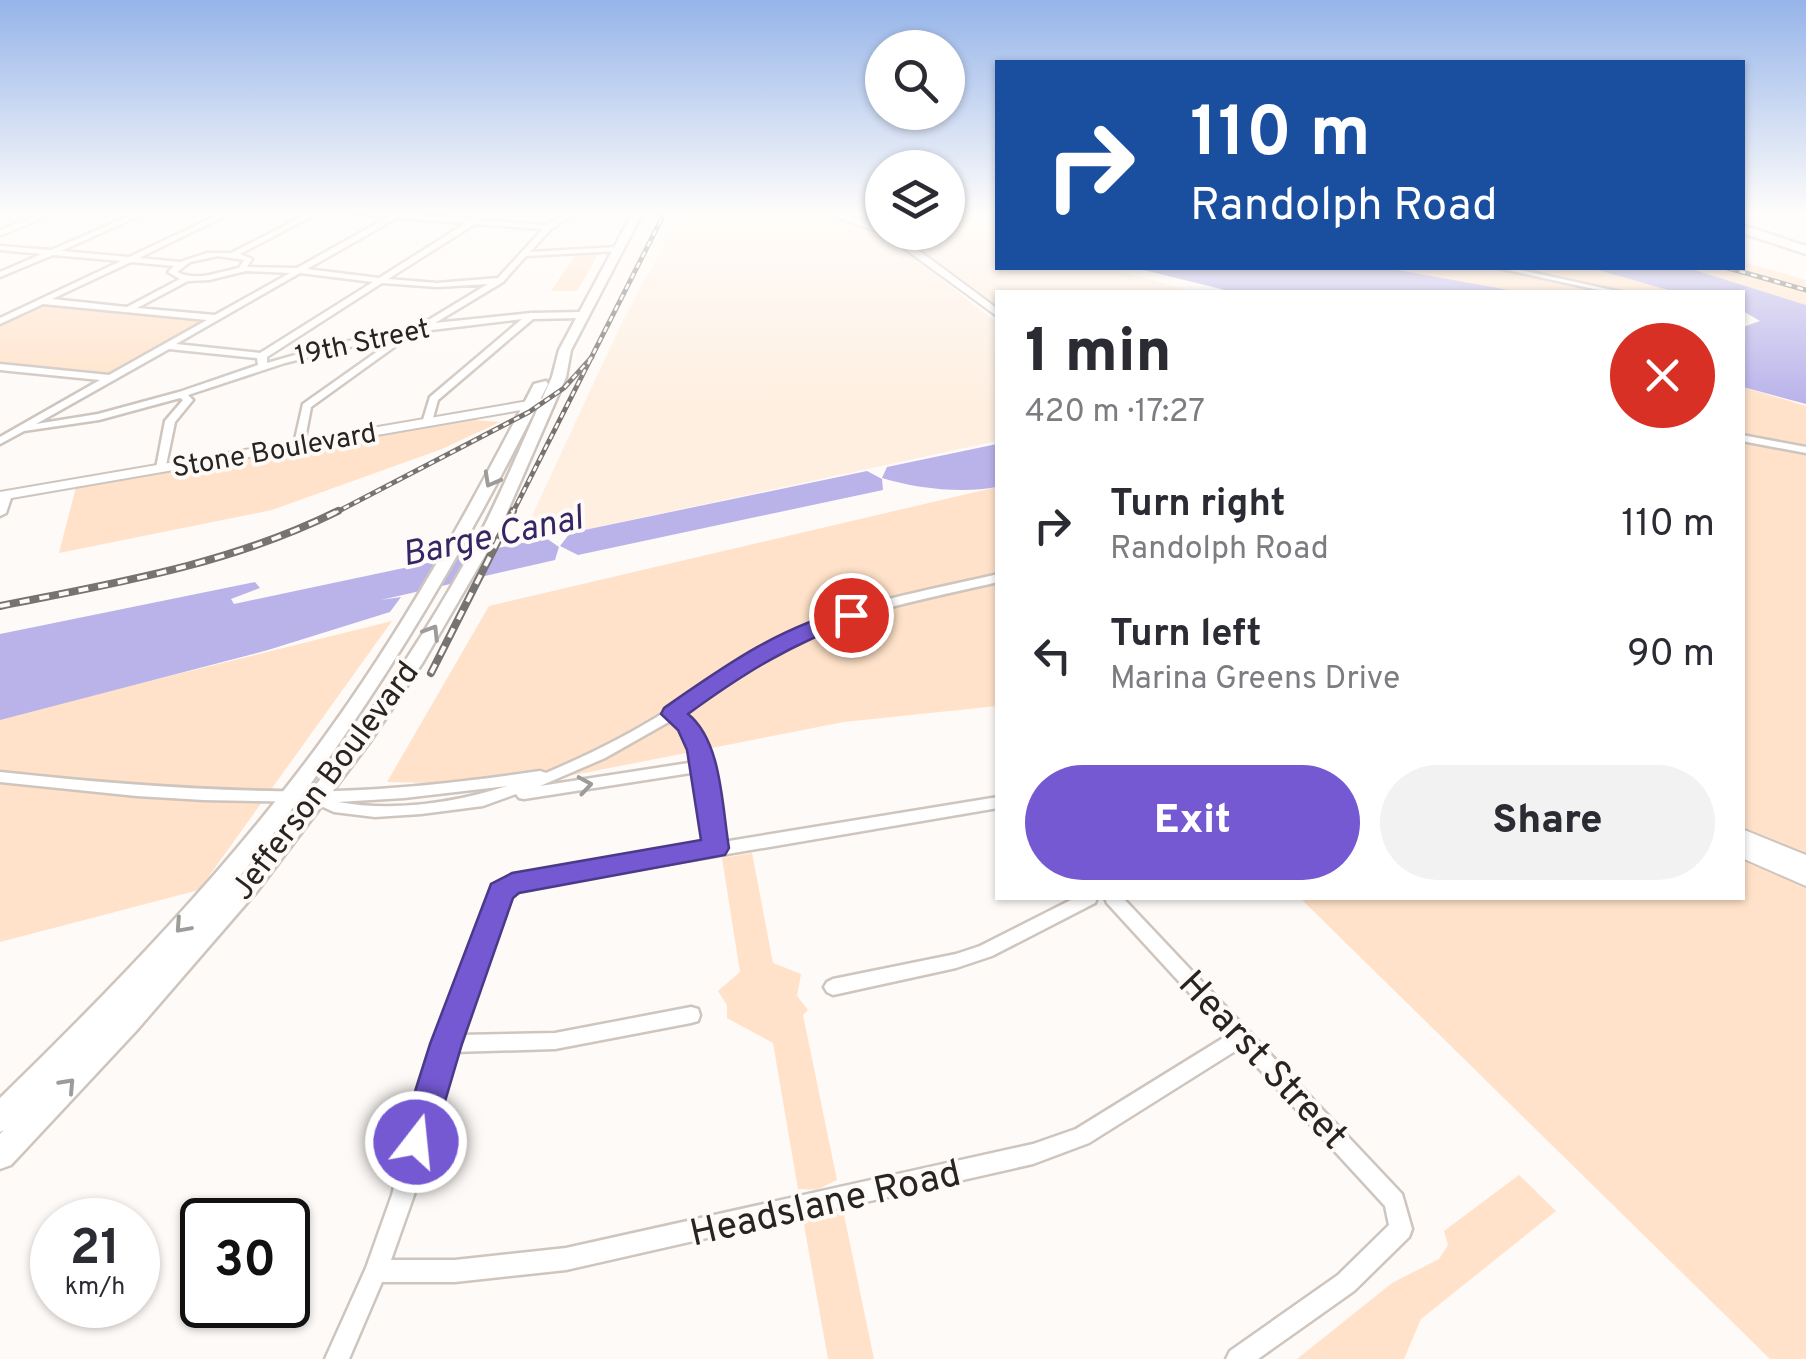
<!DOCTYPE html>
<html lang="en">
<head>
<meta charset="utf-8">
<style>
	:root { --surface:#fff; --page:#f2f2f3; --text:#2b2b33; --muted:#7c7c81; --accent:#7459d3 }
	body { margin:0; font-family:Overpass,sans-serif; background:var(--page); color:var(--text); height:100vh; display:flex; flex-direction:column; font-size:38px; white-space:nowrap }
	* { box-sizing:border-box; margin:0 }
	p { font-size:32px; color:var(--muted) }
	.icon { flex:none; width:55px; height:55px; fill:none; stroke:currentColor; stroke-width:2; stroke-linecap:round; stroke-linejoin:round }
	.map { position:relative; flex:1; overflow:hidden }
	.drawer { position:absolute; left:995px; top:290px; width:750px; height:610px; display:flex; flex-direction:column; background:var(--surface); border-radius:0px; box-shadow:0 2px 8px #0004 }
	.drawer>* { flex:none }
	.banner { position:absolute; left:995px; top:60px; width:750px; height:210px; border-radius:0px; box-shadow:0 2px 8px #0004; background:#1a4fa0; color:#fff; overflow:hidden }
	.controls { position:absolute; left:865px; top:30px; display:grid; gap:20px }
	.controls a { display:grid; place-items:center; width:100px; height:100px; border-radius:50%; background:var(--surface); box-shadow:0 2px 8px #0004; font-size:50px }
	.speed { position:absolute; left:30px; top:1198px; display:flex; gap:20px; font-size:50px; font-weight:700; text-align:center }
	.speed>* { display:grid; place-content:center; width:130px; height:130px; border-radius:50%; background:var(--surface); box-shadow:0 2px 8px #0004; line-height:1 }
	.speed small { font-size:25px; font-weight:400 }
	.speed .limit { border:5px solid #111; border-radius:15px; background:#fff; color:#111 }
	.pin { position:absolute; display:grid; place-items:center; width:85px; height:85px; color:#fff; margin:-42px; border:5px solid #fff; border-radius:50%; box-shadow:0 2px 10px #0007 }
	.me { position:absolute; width:110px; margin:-55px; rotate:16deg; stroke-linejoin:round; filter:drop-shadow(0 0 8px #0008) }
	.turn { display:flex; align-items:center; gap:35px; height:210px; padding:0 30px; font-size:45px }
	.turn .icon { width:130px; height:130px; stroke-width:2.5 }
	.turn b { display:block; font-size:70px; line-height:85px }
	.round { display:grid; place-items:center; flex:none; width:105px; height:105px; border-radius:52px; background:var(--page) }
	.headline { display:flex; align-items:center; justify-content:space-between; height:170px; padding:0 30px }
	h1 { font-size:60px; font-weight:800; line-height:75px }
	.action { display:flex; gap:20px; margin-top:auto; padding:20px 30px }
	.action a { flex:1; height:115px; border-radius:60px; background:var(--accent); color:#fff; font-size:40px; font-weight:800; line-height:115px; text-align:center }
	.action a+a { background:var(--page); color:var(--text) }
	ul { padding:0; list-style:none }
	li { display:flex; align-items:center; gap:30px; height:130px; padding:0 30px }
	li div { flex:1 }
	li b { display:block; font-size:38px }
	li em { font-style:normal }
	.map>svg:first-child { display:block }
</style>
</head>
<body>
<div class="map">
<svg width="1806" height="1359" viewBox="0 0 1806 1359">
	<rect width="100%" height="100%" fill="#fefaf7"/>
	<!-- built -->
	<path fill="#feefe1" d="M 682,212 L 823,212 L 873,229 L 892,240 L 997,323 L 997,441 L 519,544 L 623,320 Z
		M 948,212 L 964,212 L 997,228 L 998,268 L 1110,268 L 1194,292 L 998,292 L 997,308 L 896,233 L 948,232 Z"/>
	<!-- green -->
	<path fill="#ffe2c9" d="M 595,250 L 599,253 L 577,291 L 551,291 L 578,251 Z
		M 1743,262 L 1806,280 L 1806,305 L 1688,268 L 1742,268 Z
		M 1387,268 L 1591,268 L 1675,292 L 1520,292 Z
		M 42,305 L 49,304 L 204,320 L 109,373 L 0,363 L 0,324 Z
		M 1743,387 L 1806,406 L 1806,1359 L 1770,1359 L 1300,898 L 1742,898 Z
		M 474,420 L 500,422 L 442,449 L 272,510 L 59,553 L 76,487 Z
		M 997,487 L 997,706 L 844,722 L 523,785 L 387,782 L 489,606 Z
		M 392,621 L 199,890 L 0,942 L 0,718 Z
		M 752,853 L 773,963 L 801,974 L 797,996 L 808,1010 L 803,1015 L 837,1180 C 814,1190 826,1190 798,1189 L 773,1043 L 727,1018 L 727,1005 L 718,991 L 740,972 L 722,858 Z
		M 1519,1175 L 1556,1211 L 1421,1319 L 1404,1359 L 1297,1359 L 1392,1283 L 1439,1259 L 1448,1245 L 1444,1231 Z
		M 830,1211 L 844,1215 L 874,1359 L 828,1359 L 804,1225 L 816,1214 Z"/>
	<!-- water -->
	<path fill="#b9b3ea" d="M 1136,268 L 1387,268 L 1520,292 L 1233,292 Z
		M 1591,268 L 1688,268 L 1806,305 L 1806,404 L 1743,387 L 1743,327 L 1760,321 L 1743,311 L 1742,292 L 1675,292 Z
		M 997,444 L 997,487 C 962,494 914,488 882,478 L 887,467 Z
		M 867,471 L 882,479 L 883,490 L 578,555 L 560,546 L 570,533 Z
		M 546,538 L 559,547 L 555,560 L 381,600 L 401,597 L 390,612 L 268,650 L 0,720 L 0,634 L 255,582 L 260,588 L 231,599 L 234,604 Z"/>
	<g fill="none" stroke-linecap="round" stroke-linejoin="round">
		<!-- minor casing -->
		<g stroke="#cec5be" stroke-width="5">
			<path id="minor" d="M 139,212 L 148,212 L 61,251 L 129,257 L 224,212 L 233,212 L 139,258 L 180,262 L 207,253 L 231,253 L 312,212 L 320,212 L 240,254 L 252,259 L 247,267 L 297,268 L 388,217 L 344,212 L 405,212 L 403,214 L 472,219 L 483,212 L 491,212 L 480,220 L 547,225 L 570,212 L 578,212 L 551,229 L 530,252 L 617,247 L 621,249 L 617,251 L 526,256 L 503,282 L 435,323 L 531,313 L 582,312 L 586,315 L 582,318 L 533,319 L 438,400 L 431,425 L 422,423 L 430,397 L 522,319 L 415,332 L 311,407 L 304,444 L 299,447 L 294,444 L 303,404 L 402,334 L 285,363 L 188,395 L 193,400 L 175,422 L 165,470 L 157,470 L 156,468 L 165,421 L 183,400 L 180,398 L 99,420 L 24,431 L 0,444 L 0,437 L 100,380 L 0,370 L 0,364 L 109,375 L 207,320 L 43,304 L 0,324 L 0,318 L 121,261 L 53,255 L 0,277 L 0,272 L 42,254 L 0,250 L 0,246 L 51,250 ZM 397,218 L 466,223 L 379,278 L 307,269 ZM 475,224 L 543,229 L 498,278 L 437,283 L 388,279 ZM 218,256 L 244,260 L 239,268 C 218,272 197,282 177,272 L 190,262 ZM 131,262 L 174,266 L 168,272 L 180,279 L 127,307 L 52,299 ZM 246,271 L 290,273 L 215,315 L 137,308 L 188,281 L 209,280 ZM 300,273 L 373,282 L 260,353 L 176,344 ZM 382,283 L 437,287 L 488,284 L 427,321 L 427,325 L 330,345 L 267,363 L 267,357 ZM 169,349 L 257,358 L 258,365 L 179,392 L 98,414 L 36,424 Z
				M 1498,268 L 1511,268 L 1621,292 L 1608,292 Z
				M 1742,435 L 1806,447 L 1806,453 L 1742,441 Z
				M 6,492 L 12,495 L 6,513 L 0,516 L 0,496 Z
				M 998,574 L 998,582 C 930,598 861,610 798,639 C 756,658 720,688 682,714 C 716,748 716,797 723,842 L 998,797 L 998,808 L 516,890 L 508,896 L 460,1035 L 555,1033 L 691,1007 L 698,1009 L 700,1015 L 698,1021 L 691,1023 L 555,1049 L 454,1052 L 432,1116 L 414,1195 L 391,1260 L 455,1260 L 566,1248 L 1033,1144 L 1076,1129 L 1228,1035 L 1107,903 L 1105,898 L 1123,898 L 1402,1194 L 1412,1229 L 1409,1237 L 1354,1291 L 1258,1359 L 1226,1359 L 1230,1351 L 1338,1275 L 1389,1225 L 1385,1206 L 1240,1048 L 1089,1143 L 1033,1164 L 566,1270 L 455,1282 L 382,1282 L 349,1359 L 325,1359 L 366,1268 L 392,1195 L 412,1116 L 495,887 L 512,878 L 707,845 L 697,772 L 524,799 L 519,798 L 516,794 L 483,806 L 421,814 L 375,817 L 334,812 L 312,802 L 204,800 L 137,796 L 0,782 L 0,772 C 111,784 223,793 335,791 C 404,789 472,781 540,771 L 546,773 C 588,755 629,735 668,710 C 707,685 743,656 784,636 C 851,603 926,591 998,574 ZM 672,720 L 687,741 L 695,762 L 540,786 L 605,758 ZM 507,786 C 455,803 392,812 338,802 L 404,798 Z
				M 1075,898 L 1097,898 L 1095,903 L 992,956 L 956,968 L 833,995 L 827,992 L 824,987 L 827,982 L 833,979 L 956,954 L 980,946 Z"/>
		</g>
		<!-- tertiary casing -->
		<g stroke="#cec5be" stroke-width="4">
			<path id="tertiary" d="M 45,212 L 57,212 L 0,236 L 0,230 Z
				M 826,212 L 839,212 L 882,227 L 882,232 L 894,232 L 998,309 L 998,317 L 883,233 L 879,232 L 827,214 Z
				M 546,398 L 552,402 L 550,405 L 0,500 L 0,492 Z
				M 1742,829 L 1806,855 L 1806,886 L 1742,858 Z"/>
		</g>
		<!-- primary casing -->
		<g stroke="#cec5be" stroke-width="5">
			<path id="primary" d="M 633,212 L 643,212 L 571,350 L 566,377 L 498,533 L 423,662 L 369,743 L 258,890 L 137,1030 L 11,1165 L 0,1169 L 0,1134 L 4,1130 L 0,1132 L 0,1098 C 114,987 226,871 320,743 C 403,630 470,508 534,384 L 546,381 L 548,384 C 459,564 358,732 231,887 C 320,786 403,675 468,557 C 500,499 524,437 552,377 L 559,350 Z"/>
		</g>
		<!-- motorway casing -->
		<g stroke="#cec5be" stroke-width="5">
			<path id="motorway" d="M 1742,225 L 1806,246 L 1806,254 L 1742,233 Z"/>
		</g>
		<!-- minor -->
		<use href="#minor" fill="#fff" fill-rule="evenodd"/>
		<!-- tertiary -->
		<use href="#tertiary" fill="#fff" fill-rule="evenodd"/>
		<!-- primary -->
		<use href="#primary" fill="#fff" fill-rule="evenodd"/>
		<!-- motorway -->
		<use href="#motorway" fill="#fff" fill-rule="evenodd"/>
		<!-- rail-far1 casing -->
		<g stroke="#767370" stroke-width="5">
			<path id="rail-far1" d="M 1728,268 L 1806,290
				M 333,514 L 529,412 L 564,388 L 592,357
				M 512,514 L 665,212"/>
		</g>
		<!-- rail casing -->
		<g stroke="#767370" stroke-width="8">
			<path id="rail" d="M 0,606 C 116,583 231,564 338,511
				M 431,673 L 513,511"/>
		</g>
		<!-- rail-far1 -->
		<use href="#rail-far1" stroke="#fefaf7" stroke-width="2.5" stroke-dasharray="6" stroke-linecap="butt"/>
		<!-- rail -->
		<use href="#rail" stroke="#fefaf7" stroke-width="4" stroke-dasharray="10" stroke-linecap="butt"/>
	</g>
	<!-- one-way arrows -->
	<defs><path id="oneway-chevron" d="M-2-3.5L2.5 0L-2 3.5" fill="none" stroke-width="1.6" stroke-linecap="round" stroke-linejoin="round" transform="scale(2.5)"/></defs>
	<g stroke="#9e9c9b">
		<use href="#oneway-chevron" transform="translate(491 480) rotate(119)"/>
		<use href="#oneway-chevron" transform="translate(432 632) rotate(-58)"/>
		<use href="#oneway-chevron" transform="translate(585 785) rotate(-9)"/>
		<use href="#oneway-chevron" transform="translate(182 926) rotate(132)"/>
		<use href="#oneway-chevron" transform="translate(68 1085) rotate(-47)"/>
	</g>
	<!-- sky -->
	<linearGradient id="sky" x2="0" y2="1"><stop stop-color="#95b4e9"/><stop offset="0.53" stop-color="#fffdfb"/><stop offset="1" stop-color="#fffdfb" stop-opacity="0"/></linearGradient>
	<rect width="1806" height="402" fill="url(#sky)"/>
	<!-- route -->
	<path fill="#7459d3" stroke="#4b3a89" stroke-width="2.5" d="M 851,609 L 859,611 L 862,615 L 859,619 C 790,645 747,671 688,714 C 722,741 722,807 729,848 L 725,855 L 519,893 L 513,898 L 462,1044 L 433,1142 L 428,1154 L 416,1158 L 404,1154 L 399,1142 L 430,1044 L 491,884 L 512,873 L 701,840 L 687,750 L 678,730 L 661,714 L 664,708 C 723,667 780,626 851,609 Z"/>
	<g text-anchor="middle" stroke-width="8" stroke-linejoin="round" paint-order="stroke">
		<!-- far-street labels -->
		<g font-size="28" fill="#272421" stroke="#fefaf7">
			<text transform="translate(362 341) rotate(-12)" y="10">19th Street</text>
			<text transform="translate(274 449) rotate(-10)" y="10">Stone Boulevard</text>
		</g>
		<!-- street labels -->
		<g font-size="32" fill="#272421" stroke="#fefaf7">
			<text transform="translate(324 780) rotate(-53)" y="11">Jefferson Boulevard</text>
		</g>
		<!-- water labels -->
		<g font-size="35" font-style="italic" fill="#342565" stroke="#fefaf7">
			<text transform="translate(492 535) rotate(-12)" y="12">Barge Canal</text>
		</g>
		<!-- near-street labels -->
		<g font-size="38" fill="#272421" stroke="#fefaf7">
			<text transform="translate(1264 1059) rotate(47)" y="13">Hearst Street</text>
			<text transform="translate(825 1202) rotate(-13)" y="13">Headslane Road</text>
		</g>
	</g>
</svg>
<div class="controls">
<a><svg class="icon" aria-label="search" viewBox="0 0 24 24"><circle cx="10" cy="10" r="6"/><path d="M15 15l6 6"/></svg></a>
<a><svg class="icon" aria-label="layers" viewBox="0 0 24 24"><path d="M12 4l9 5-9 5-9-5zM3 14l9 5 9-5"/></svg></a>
</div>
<div class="speed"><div>21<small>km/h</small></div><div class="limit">30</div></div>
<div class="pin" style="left:851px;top:615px;background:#d93025"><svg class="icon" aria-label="arrive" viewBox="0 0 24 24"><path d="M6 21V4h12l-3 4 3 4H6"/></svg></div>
<svg class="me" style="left:416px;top:1142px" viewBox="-20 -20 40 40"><circle r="17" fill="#7459d3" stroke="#fff" stroke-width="3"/><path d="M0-11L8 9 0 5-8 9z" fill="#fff"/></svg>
<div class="banner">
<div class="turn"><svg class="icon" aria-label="right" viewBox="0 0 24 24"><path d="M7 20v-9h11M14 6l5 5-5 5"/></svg><div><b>110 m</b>Randolph Road</div></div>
</div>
<section class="drawer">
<div class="headline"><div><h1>1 min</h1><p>420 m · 17:27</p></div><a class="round" style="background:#d93025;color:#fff"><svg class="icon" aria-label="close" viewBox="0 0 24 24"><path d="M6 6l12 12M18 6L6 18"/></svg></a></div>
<ul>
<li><svg class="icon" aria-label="right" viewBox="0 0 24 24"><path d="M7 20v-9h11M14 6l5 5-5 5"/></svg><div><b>Turn right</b><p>Randolph Road</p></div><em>110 m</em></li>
<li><svg class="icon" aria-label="left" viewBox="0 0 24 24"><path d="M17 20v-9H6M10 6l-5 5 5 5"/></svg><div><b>Turn left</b><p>Marina Greens Drive</p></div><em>90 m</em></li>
</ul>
<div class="action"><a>Exit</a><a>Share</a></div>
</section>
</div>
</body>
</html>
